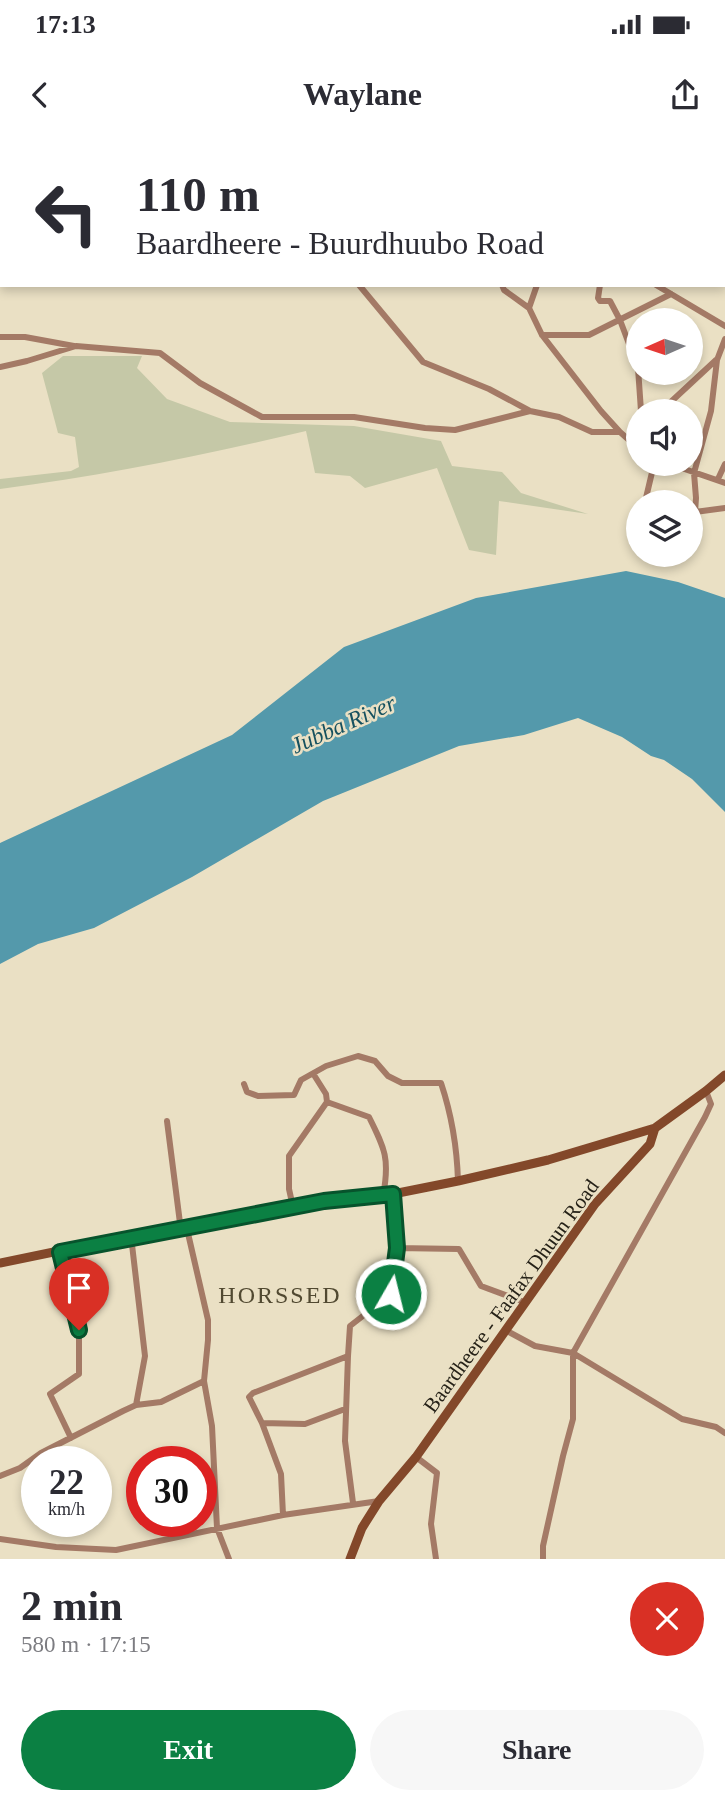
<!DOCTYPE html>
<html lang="en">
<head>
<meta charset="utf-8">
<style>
	:root { --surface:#fff; --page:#f7f7f7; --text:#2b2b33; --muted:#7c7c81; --accent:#0b8043 }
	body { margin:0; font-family:"Times New Roman",serif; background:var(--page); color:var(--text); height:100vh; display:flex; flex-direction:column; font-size:26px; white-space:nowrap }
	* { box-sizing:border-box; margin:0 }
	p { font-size:23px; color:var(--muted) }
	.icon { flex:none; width:38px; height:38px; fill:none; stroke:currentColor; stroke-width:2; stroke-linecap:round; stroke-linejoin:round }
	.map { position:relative; height:1419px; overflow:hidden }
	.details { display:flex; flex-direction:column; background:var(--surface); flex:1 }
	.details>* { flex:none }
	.banner { position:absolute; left:0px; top:0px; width:726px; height:147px; box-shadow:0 4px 10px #0003; background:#fff; color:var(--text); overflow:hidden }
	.needle { width:46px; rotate:267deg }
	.tools { position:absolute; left:626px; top:168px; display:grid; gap:14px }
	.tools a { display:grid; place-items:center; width:77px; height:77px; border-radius:50%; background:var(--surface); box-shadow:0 4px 10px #0003; font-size:35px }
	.speed { position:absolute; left:21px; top:1306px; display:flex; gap:14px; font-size:35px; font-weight:700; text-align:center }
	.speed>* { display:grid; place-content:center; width:91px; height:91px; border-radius:50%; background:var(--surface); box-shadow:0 4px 10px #0003; line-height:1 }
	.speed small { font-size:18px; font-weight:400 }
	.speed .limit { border:10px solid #d22; background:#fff; color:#111 }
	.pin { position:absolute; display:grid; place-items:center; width:60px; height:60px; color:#fff; margin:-72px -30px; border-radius:50% 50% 50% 0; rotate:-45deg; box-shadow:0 0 7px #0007 }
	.pin .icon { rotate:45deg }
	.me { position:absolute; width:77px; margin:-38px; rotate:8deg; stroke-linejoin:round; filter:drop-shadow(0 0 5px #0008) }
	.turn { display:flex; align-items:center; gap:24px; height:147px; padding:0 21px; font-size:32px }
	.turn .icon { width:91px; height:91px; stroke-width:2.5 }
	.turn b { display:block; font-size:49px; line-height:60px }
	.round { display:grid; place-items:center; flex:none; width:74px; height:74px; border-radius:37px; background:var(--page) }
	.overview { display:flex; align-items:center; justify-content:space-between; height:119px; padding:0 21px }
	h1 { font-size:42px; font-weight:600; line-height:52px }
	.action { display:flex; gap:14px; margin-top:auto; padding:14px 21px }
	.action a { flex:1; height:80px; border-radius:42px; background:var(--accent); color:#fff; font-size:28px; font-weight:600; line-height:80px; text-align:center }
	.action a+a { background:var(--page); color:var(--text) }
	.status { display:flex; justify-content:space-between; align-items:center; height:49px; padding:0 35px; background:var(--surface); direction:ltr }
	.status svg { height:19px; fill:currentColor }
	header { display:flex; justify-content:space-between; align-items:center; height:91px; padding:0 21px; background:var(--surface); font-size:32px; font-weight:600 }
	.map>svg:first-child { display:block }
</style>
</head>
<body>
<div class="status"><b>17:13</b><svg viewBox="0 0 49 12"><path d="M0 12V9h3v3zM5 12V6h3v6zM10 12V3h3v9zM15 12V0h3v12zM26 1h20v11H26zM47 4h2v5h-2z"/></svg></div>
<header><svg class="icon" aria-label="back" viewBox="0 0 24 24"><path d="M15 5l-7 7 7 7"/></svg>Waylane<svg class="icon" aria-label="share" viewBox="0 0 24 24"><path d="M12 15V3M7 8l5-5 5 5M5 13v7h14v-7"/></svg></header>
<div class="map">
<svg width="725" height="1419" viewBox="0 0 725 1419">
	<rect width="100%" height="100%" fill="#eae0c4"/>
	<!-- green -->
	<path fill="#c5c8a7" d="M 63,216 L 142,216 L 137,228 L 167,259 L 230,282 L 354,286 L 441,301 L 452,326 L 502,332 L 521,353 L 588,374 L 499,361 L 496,415 L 469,410 L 437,328 L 365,348 L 350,336 L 315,333 L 306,291 C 205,315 103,336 0,349 L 0,339 L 71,331 L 79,327 L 75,297 L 58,293 L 42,233 Z"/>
	<!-- water -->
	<path fill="#5499ab" d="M 626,431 L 678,442 L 725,458 L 725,672 L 692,639 L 664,620 L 651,616 L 622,597 L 578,578 L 524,595 L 459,606 L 323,661 L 192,737 L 94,788 L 38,804 L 0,824 L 0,703 L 232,595 L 344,507 L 476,458 Z"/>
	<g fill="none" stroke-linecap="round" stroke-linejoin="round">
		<!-- minor -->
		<path stroke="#a47a66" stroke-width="6" d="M 77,0 L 80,2
			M 405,0 L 406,2
			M 459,0 L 462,2
			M 592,0 L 592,2
			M 618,0 L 619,2
			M 299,2 L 304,0
			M 517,2 L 519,0
			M 700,2 L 700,0
			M 0,8 L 2,5
			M 724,10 L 725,10
			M 0,102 L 2,100
			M 724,132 L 725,132
			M 359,145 L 423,222 L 489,249 L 530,271
			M 502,145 L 504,150 L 529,168 L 542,195 L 601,271 L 620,292
			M 600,145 L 598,158 L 600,161 L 610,161 L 620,180 L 638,228 L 641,271
			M 656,145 L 725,186
			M 529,168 L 537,145
			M 542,195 L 589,195 L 671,154
			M 0,197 L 25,197 L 74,206
			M 0,227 L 27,221 L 76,206 L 160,213 L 200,243 L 262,277 L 354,277 L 425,288 L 455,290 L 530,271 L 559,277 L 592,292 L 620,292 L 639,309
			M 661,271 L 716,220
			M 670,324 L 725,343
			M 718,339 L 725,324
			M 645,362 L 654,324
			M 695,372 L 725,368
			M 691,376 L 695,372 L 696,358 L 694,333 L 711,271 L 717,220 L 725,199
			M 655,420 L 659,415
			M 314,935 L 326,954 L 327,962
			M 244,944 L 247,952 L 258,956 L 294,955 L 301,940 L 326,926 L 358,916 L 375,921 L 388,936 L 402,943 L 441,943 C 452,976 457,1007 458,1041
			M 167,981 L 180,1083 L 187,1089 L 208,1180 L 208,1200 L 204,1241 L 212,1286 L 217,1388 L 229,1419
			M 293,1067 L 289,1049 L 289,1016 L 327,962 L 369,977 C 385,1009 390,1019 383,1056
			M 131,1096 L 145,1216 L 136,1265
			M 397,1108 L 459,1109 L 481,1146 L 524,1162
			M 60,1112 L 79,1190 L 79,1234 L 50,1254 L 71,1298
			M 507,1191 L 535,1206 L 573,1213 L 682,1279 L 716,1287 L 725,1293
			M 348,1216 L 345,1301 L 353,1363
			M 345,1269 L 305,1284 L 262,1283 L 249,1257 L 253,1253 L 348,1216 L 350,1186 L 391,1154 L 397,1108 L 393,1053
			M 262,1283 L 281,1334 L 283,1375
			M 416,1317 L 437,1333 L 431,1384 L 436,1419
			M 0,1336 L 20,1328 L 41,1313 L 123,1271 L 136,1265 L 161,1262 L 204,1241
			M 0,1399 L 56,1407 L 116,1410 L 283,1375 L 379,1361
			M 543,1419 L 543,1406 L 563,1316 L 573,1279 L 573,1213 L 705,977 L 711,964 L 706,951"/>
		<!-- secondary -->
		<path stroke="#83482a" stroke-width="9" d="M 0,1123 L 131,1096 L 187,1089 L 324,1061 L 383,1056 L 458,1041 L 548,1020 L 655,988
			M 350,1419 L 362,1388 L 379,1361 L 416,1317 L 595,1064 L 650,1004 L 655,988 L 706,951 L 725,935"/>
	</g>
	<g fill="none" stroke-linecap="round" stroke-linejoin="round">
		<!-- route casing -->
		<g stroke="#07532c" stroke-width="18">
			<path id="route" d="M 79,1190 L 60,1112 L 324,1061 L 393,1054 L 397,1108 L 391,1154"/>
		</g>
		<!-- route -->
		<use href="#route" stroke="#0b8043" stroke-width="12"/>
	</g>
	<g text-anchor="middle" stroke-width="5" stroke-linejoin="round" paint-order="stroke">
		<!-- street labels -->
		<g font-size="21" fill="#262218" stroke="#eae0c4">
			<text transform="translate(511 1156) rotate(-54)" y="7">Baardheere - Faafax Dhuun Road</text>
		</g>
		<!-- water labels -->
		<g font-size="23" font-style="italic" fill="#16515f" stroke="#eae0c4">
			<text transform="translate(343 584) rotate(-24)" y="8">Jubba River</text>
		</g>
		<!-- quarter labels -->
		<g font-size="24" letter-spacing="2" fill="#514931" stroke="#eae0c4">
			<text x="280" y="1163">HORSSED</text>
		</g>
	</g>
</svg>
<div class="tools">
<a><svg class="needle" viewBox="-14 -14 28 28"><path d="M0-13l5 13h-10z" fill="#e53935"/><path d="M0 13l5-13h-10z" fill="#7c7c81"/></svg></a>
<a><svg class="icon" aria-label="sound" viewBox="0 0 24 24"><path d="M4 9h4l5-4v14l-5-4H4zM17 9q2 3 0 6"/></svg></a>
<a><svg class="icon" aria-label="layers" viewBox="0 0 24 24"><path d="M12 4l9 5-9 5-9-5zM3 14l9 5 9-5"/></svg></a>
</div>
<div class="speed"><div>22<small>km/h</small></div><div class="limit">30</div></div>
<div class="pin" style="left:79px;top:1190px;background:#d93025"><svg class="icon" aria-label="arrive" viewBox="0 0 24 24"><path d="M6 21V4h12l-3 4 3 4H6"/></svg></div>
<svg class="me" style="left:391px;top:1154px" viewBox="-20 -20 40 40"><circle r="17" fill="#0b8043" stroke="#fff" stroke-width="3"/><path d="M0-11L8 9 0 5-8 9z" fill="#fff"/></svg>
<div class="banner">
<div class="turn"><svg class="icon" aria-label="left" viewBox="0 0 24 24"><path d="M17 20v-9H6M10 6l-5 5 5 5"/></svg><div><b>110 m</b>Baardheere - Buurdhuubo Road</div></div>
</div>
</div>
<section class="details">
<div class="overview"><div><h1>2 min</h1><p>580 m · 17:15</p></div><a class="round" style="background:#d93025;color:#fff"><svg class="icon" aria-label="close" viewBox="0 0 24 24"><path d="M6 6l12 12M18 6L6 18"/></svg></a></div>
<div class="action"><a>Exit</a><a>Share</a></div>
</section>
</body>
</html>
